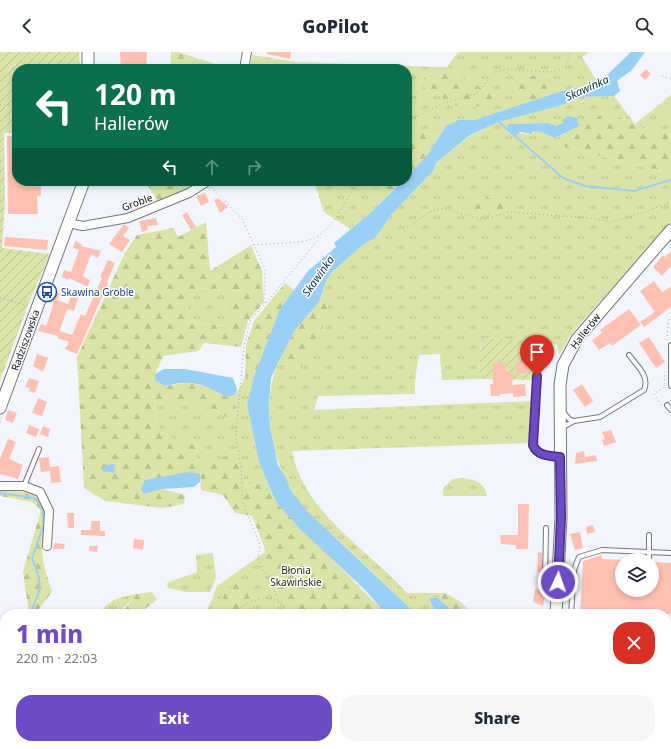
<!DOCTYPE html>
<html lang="en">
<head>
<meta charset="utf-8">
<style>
	:root { --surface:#fff; --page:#f6f6f7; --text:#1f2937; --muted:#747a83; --accent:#6d4bc4 }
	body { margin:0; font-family:"Noto Sans",sans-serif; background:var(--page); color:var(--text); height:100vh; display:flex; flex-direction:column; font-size:15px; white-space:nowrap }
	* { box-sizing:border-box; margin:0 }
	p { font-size:13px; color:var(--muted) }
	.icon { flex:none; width:22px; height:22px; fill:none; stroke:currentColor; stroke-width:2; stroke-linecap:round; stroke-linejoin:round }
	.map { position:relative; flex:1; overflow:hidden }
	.sheet { position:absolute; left:0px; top:557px; width:671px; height:140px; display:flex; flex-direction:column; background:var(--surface); border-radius:16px 16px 0 0; box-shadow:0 2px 6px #0003 }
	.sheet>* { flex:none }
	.banner { position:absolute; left:12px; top:12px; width:400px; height:122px; border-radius:16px; box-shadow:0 2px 6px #0003; background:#0b6e4f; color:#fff; overflow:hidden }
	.buttons { position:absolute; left:615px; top:501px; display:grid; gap:8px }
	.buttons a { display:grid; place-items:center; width:44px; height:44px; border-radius:50%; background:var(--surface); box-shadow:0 2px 6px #0003; font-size:20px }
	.pin { position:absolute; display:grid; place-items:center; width:34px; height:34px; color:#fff; margin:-41px -17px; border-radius:50% 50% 50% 0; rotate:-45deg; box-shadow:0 0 4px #0007 }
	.pin .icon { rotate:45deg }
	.me { position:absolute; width:44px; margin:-22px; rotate:3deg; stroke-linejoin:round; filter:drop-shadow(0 0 3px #0008) }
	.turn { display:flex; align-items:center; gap:14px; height:84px; padding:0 16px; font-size:18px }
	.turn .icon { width:52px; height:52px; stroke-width:2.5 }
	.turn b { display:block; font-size:28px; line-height:34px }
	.lanes { display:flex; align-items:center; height:38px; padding:0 16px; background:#0003; justify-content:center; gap:20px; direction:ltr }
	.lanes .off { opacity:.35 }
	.round { display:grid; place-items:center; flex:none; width:42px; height:42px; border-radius:16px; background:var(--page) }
	.headline { display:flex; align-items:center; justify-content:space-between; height:68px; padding:0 16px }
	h1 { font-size:24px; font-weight:800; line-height:30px; color:var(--accent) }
	.action { display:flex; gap:8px; margin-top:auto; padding:8px 16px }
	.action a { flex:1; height:46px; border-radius:16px; background:var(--accent); color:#fff; font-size:16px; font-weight:800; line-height:46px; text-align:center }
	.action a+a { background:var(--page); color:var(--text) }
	header { display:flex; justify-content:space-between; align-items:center; height:52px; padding:0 16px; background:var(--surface); font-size:18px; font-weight:800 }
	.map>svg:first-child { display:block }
</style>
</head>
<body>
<header><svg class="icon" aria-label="back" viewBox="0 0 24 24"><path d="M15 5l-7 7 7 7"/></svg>GoPilot<svg class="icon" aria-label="search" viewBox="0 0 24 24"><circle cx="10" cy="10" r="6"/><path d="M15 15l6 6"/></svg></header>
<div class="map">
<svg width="671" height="697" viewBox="0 0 671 697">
	<defs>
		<pattern id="grass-tufts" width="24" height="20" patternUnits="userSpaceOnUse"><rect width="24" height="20" fill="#dae4a9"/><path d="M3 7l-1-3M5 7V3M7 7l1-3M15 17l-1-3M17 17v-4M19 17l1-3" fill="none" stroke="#bac290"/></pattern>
		<pattern id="forest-firs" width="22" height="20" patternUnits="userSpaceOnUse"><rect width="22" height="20" fill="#dae4a9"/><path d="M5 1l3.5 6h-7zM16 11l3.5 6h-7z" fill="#bac290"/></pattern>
		<pattern id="garden-furrows" width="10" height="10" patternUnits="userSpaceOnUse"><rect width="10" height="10" fill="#dae4a9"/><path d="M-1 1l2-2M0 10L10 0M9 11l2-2" fill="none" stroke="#bac290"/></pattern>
	</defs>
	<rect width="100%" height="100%" fill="#f3f5fe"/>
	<!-- grass -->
	<path fill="url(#grass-tufts)" fill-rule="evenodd" d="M 458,0 L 589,0 L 582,5 L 597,29 L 588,34 L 565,38 L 546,22 L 511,26 L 523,52 L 474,68 L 458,68 L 446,74 L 439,84 L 411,77 L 407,82 L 407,17 L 250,17 L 252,3 L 296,10 L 439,15 L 417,32 L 499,48 L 447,15 Z
		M 614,44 L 635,72 L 656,55 L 671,59 L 671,82 L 647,78 L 605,59 L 562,94 L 671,122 L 671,170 L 573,280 L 559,303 L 557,293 L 542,289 L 481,286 L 479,327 L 442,328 L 440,302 L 419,303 L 415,328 L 415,342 L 318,344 L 314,358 L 533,349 L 531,391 L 292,399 C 304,462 368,497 407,541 L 445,541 L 438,546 L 429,546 L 436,562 L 414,562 L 410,556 C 386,533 362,510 337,487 C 321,473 301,458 291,439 C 271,401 261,352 278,311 L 301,315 L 328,253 L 319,250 L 326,229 L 332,220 L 364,192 L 376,185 L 392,162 L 434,118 L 436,111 L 471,83 L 499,70 L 562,53 L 582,45 ZM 548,71 L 556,74 L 563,71 L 565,82 L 555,86 L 545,80 L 535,78 L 532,82 L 518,81 L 518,72 Z
		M 314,129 L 371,129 L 369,132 L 390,141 L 369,162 L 350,177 L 324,160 Z
		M 196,236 L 243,239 L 231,256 L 228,274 L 186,271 Z
		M 254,324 L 247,353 L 259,410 L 267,429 L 247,435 L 245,418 L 205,413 L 194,404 L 197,392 L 175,389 L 156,374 L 154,350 L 174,346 L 214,358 L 234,368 L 236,342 L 245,325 Z
		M 464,426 C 477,429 484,430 487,444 L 443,444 L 443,436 L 453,427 Z
		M 299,476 L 386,562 L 206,562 L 217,534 Z
		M 213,501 L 216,525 L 210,540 L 186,540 L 168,536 L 167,531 L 197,520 L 196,503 Z
		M 136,542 C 122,560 119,562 96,562 L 115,547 Z
		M 185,692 L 391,692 L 389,697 L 185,697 Z
		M 414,692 L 466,692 L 459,697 L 413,697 Z"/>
	<!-- forest -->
	<path fill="url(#forest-firs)" fill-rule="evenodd" d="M 171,0 L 178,0 L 231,17 L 170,17 Z
		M 439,15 L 447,15 L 500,48 L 464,58 L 417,32 Z
		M 546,22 L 565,38 L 523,52 L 511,26 Z
		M 671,43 L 671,59 L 656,55 Z
		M 605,59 L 647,78 L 671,82 L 671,122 L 562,94 Z
		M 411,77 L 439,84 L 429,101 L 407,125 L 407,82 Z
		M 145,129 L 188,129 L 192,134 L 158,150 Z
		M 371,129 L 403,129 L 390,141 L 368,132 Z
		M 478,143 L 503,150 L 504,157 C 486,165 483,165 465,159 L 465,148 Z
		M 206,170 L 210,219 L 251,193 L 262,219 L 264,250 L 248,269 L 241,295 L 204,291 L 199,299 L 163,304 L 155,322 L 165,334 C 194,328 201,332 227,345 L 236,342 L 234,369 L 214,358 L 174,347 L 154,350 L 156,374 L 175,389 L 197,392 L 194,404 L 205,413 L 232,402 L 245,418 L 247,435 L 267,429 L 276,450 L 386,562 L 293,562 L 268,519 L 264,494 L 252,464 L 235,461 L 223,443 L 201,438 L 200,422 L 144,442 L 163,437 L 185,443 L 184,452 L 163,456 L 105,449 L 84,436 L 77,305 L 125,201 L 137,183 L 173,176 L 178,185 ZM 196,236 L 243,239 L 230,256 L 227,274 L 186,271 Z
		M 285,231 L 294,238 L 280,257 L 254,324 L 245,325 L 246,293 L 254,269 Z
		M 319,250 L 328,252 L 321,283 L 301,315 L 278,311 L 295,278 Z
		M 0,438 C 10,441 21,438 31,441 C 58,449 43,477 42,497 C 42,512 48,526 52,540 L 35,562 L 26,562 L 28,554 L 23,520 L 41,458 L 32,450 L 0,444 Z
		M 243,531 L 252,543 L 250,550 L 258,561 L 227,562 L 223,557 L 224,542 L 236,532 Z
		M 152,540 L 157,548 L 138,562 L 114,562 L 125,557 L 136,542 Z
		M 445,541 L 461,550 L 472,562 L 456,562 L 438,546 Z
		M 14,692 L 29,692 L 29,697 L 14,697 Z
		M 231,692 L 372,692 L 369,697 L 230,697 Z
		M 492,692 L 509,692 L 508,697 L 488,697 Z"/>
	<!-- garden -->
	<path fill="url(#garden-furrows)" d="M 0,0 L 79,0 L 80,17 L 17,17 L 17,81 L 4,81 L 5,150 L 2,196 L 50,202 L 28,253 L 0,329 Z
		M 481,286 L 542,289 L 539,328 L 479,327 Z"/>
	<!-- water -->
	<path fill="#99d0f3" d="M 631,0 L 645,0 L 632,18 L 617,29 L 620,39 L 614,44 L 582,45 L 562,53 L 499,70 L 470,83 L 436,111 L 434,118 L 392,162 L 376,185 L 364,192 L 332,220 L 326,229 L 319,250 L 295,278 L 278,311 L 271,326 L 269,351 L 270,375 L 278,413 L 286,426 L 291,439 L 308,460 L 410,556 L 414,562 L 386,562 L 366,539 L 299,476 L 276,450 L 259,410 L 247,353 L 254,324 L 280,257 L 308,219 L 336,195 L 334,191 L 369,162 L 403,129 L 407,129 L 407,125 L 429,101 L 446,74 L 458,68 L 474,68 L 565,38 L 588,34 L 603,27 Z
		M 568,64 L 577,66 L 579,74 L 555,86 C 548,83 540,77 532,80 L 532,82 L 520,80 L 516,83 L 509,78 L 507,74 L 509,72 L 548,71 L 556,74 L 563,71 L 563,68 Z
		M 164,317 L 185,317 L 233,326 L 237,337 L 236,342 L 227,345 C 201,332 194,327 165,334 L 155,328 L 155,322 Z
		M 113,412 L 115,413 L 114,421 L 102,419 L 104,414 Z
		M 189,420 L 200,422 L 200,430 L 194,435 L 163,437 L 144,442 L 141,437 L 145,428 Z
		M 429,546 L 438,546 L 456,562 L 436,562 Z
		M 391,692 L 414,692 L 413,697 L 389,697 Z
		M 466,692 L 492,692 L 488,697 L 459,697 Z"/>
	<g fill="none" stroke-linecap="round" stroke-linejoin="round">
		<!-- stream -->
		<path stroke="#99d0f3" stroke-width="2" d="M 499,68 L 499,70 L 563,126 L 585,134 L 634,139 L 671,128
			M 0,441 L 34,446 L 42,454 L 44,472 L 32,506 C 43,532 42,536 30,562
			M 14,692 L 15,697"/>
	</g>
	<!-- building -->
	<path fill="#fec0b1" d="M 120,0 L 147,0 L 146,17 L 121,17 Z
		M 267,0 L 291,0 L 290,7 L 267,2 Z
		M 646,17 L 651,22 L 645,28 L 640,23 Z
		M 7,84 L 17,84 L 17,129 L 41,129 L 41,144 L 37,144 L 38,162 L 8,162 Z
		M 205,141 L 209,150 L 201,154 L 196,144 Z
		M 218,146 L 228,155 L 220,161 L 214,148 Z
		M 187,160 L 196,175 L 191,178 L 182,163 Z
		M 156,166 L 158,173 L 147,174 L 148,178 L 142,180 L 139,169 Z
		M 124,172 L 129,176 L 123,184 L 130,188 L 122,200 L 109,192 Z
		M 5,185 L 48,188 L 47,198 L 4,194 Z
		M 75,189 L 82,192 L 81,194 L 101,199 L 98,206 L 92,203 L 90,205 L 83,223 L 84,225 L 90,228 L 88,235 L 69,226 L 69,228 L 62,225 L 64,218 L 71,220 L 79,198 L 73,196 Z
		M 671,199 L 671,214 L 662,224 L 653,215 L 663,203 L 665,205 Z
		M 108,208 L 115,211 L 107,230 L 108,231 L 77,302 L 65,297 L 69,290 L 57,286 L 58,284 L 38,279 L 41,272 L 46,274 L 54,251 L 49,249 L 52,239 L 60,242 L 57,248 L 68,252 L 73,239 L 80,241 L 74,259 L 68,257 L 67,258 L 60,277 L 60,279 L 72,283 L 81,262 L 85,264 L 102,226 L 100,225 Z
		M 654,229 L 662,240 L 671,235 L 671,255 L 644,275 L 640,270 L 655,260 L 640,239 Z
		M 629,257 L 641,273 L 612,294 L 610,291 L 599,298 L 592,288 L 602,281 L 600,278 Z
		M 649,285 L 665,310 L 656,316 L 639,291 Z
		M 37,302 L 48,306 L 43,320 L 33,314 Z
		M 517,309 L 528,310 L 527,321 L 516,321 Z
		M 493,311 L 505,311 L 505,319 L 513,322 L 512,333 L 525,332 L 526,344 L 513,345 L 513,341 L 500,342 L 500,344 L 491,344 L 490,332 L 493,332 Z
		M 29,326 L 39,329 L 35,341 L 29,339 L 30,336 L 25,335 Z
		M 582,332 L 593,349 L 585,355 L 573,338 Z
		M 38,346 L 47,350 L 42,364 L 32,361 Z
		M 8,358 L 17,361 L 13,371 L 5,368 Z
		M 29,373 L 39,377 L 36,385 L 26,381 Z
		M 43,374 L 50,377 L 48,385 L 40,382 Z
		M 611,378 L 616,390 L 604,394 L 602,388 L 605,387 L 602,380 Z
		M 8,387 L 16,390 L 9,407 L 23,413 L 18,427 L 0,422 L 0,407 Z
		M 584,399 L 585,405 L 596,403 L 597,409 L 575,412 L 576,401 Z
		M 49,405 L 50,415 L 59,414 L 61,430 L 51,431 L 50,419 L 41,420 L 39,406 Z
		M 518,452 L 529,452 L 528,497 L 516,497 L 516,493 L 514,493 L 501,492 L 500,483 L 518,483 Z
		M 67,461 L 74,461 L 74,476 L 68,476 Z
		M 91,469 L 100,469 L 100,479 L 105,479 L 105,484 L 81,483 L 81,478 L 91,478 Z
		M 593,473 L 595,480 L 587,482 L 586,475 Z
		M 580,480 L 583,496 L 575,498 L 570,482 Z
		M 134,487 L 144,488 L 143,498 L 133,496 Z
		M 54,491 L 65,492 L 64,497 L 53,497 Z
		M 89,494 L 98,494 L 97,500 L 89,499 Z
		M 538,500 L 542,501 L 542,521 L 537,520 Z
		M 602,503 L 602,507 L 622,508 L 622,538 L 652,538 L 652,510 L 671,511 L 671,562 L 580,562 L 583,509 Z
		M 535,537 L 546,538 L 543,554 L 533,550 Z"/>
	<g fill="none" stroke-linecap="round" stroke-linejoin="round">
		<!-- lane casing -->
		<g stroke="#747680" stroke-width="6">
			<path id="lane" d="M 671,293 L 671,334
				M 537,324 L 533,393 C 537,404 550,403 560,405
				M 667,353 L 671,358
				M 563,360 L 569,367 L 574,369 L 563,375
				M 574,369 L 600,365 L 644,338 C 650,324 637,314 629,303
				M 24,434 L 39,397
				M 546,476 L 545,527 L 558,528
				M 649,506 L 649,483
				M 571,562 L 574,518 L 579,505 L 602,498 L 671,501
				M 666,677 L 671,672
				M 658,692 L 658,697
				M 538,696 L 603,696 L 623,692"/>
		</g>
		<!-- street casing -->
		<g stroke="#747680" stroke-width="10">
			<path id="street" d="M 244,17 L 247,0
				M 68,171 L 83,174 L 128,166 L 189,141 L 208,129
				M 0,434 L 24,434 L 40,440 L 49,459 L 47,494
				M 75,697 L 76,692"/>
		</g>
		<!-- secondary casing -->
		<g stroke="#747680" stroke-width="13">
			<path id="secondary" d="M 88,0 L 88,17
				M 0,356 L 84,129
				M 556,562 L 561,465 L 560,333 L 563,313 L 577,287 L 671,178
				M 538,697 L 539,692"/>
		</g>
		<!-- path -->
		<path stroke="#a5a7ae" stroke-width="1" stroke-dasharray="1 3" stroke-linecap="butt" d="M 662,24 L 671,27
			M 0,53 L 17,52
			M 407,69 L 442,52 L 476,42 L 495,20 L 507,17 L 550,20 L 559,18 L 566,14 L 571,0
			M 211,135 L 242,167 L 265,217 L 265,252 L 250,269 L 244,294 L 236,384 L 241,417 L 243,451 L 260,493 L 258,507 L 280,550
			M 402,182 L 407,176 L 430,160 L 438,157 L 446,157 L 480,167 L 490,166 L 507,160 L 591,166 L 612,170 L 647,159 L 671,150
			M 254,193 C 268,191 301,192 312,187 C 334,178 346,148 357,129
			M 0,246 L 26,253
			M 266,251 L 322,183
			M 667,288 L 668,269 L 671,264
			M 661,353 L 654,342 L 664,335 L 665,320
			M 0,370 L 2,365
			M 230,562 C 253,548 271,535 291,562
			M 666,686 L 671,681
			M 631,692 L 631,697
			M 202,697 L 203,692
			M 338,697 L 340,692
			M 372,697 L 375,692
			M 639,697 L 653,694"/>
		<!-- lane -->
		<use href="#lane" stroke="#fff" stroke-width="4"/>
		<!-- street -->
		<use href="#street" stroke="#fff" stroke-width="8"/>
		<!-- secondary -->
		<use href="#secondary" stroke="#fff" stroke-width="11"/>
	</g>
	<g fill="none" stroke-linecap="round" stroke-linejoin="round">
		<!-- route casing -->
		<g stroke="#47317f" stroke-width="10">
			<path id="route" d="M 537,324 L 533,393 C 537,404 550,404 560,405 L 561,465 L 558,530"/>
		</g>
		<!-- route -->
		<use href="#route" stroke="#6d4bc4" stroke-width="7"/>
	</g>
	<!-- icons -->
	<defs>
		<g id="bus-ring" transform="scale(1)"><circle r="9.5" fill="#fff" stroke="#1a4fb4" stroke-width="1.5"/><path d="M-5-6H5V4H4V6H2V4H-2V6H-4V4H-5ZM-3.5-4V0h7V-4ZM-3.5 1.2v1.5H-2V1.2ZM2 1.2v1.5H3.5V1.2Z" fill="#1a4fb4"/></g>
	</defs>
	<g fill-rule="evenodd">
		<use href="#bus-ring" x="47" y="240"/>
	</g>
	<g text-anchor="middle" stroke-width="3" stroke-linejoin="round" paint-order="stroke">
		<!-- street labels -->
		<g font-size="10" fill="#0c0d10" stroke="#fff">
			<text transform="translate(137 150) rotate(-20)" y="4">Groble</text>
			<text transform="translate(585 279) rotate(-52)" y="4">Hallerów</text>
			<text transform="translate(25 288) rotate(-70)" y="4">Radziszowska</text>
		</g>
		<!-- transit labels -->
		<g font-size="10" fill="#164399" stroke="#fff" text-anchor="start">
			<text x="61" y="244">Skawina Groble</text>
		</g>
		<!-- park labels -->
		<g font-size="10" fill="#282d03" stroke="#fff">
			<text x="296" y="522">Błonia<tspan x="296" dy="12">Skawińskie</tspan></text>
		</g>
		<!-- water labels -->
		<g font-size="11" font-style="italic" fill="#013046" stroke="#fff">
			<text transform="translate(587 36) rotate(-24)" y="4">Skawinka</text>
			<text transform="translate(318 224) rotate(-55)" y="4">Skawinka</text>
		</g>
	</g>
</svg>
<div class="buttons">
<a><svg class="icon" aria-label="layers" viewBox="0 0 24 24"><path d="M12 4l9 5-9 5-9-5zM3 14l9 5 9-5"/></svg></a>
</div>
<div class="pin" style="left:537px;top:324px;background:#d93025"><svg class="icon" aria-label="arrive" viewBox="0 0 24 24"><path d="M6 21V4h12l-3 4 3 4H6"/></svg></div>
<svg class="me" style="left:558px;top:530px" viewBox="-20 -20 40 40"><circle r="17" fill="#6d4bc4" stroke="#fff" stroke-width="3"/><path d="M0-11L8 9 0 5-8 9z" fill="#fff"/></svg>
<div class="banner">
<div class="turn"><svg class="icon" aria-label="left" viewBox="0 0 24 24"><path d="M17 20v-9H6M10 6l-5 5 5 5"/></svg><div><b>120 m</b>Hallerów</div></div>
<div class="lanes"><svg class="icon" aria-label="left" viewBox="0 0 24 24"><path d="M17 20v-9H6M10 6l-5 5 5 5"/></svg><svg class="icon off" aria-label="ahead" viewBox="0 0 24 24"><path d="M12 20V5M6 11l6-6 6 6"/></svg><svg class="icon off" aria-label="right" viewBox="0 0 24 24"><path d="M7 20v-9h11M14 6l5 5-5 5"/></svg></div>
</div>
<section class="sheet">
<div class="headline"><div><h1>1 min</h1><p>220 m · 22:03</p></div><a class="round" style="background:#d93025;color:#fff"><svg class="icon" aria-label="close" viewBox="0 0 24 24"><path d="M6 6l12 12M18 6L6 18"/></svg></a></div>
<div class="action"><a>Exit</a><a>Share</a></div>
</section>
</div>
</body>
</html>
